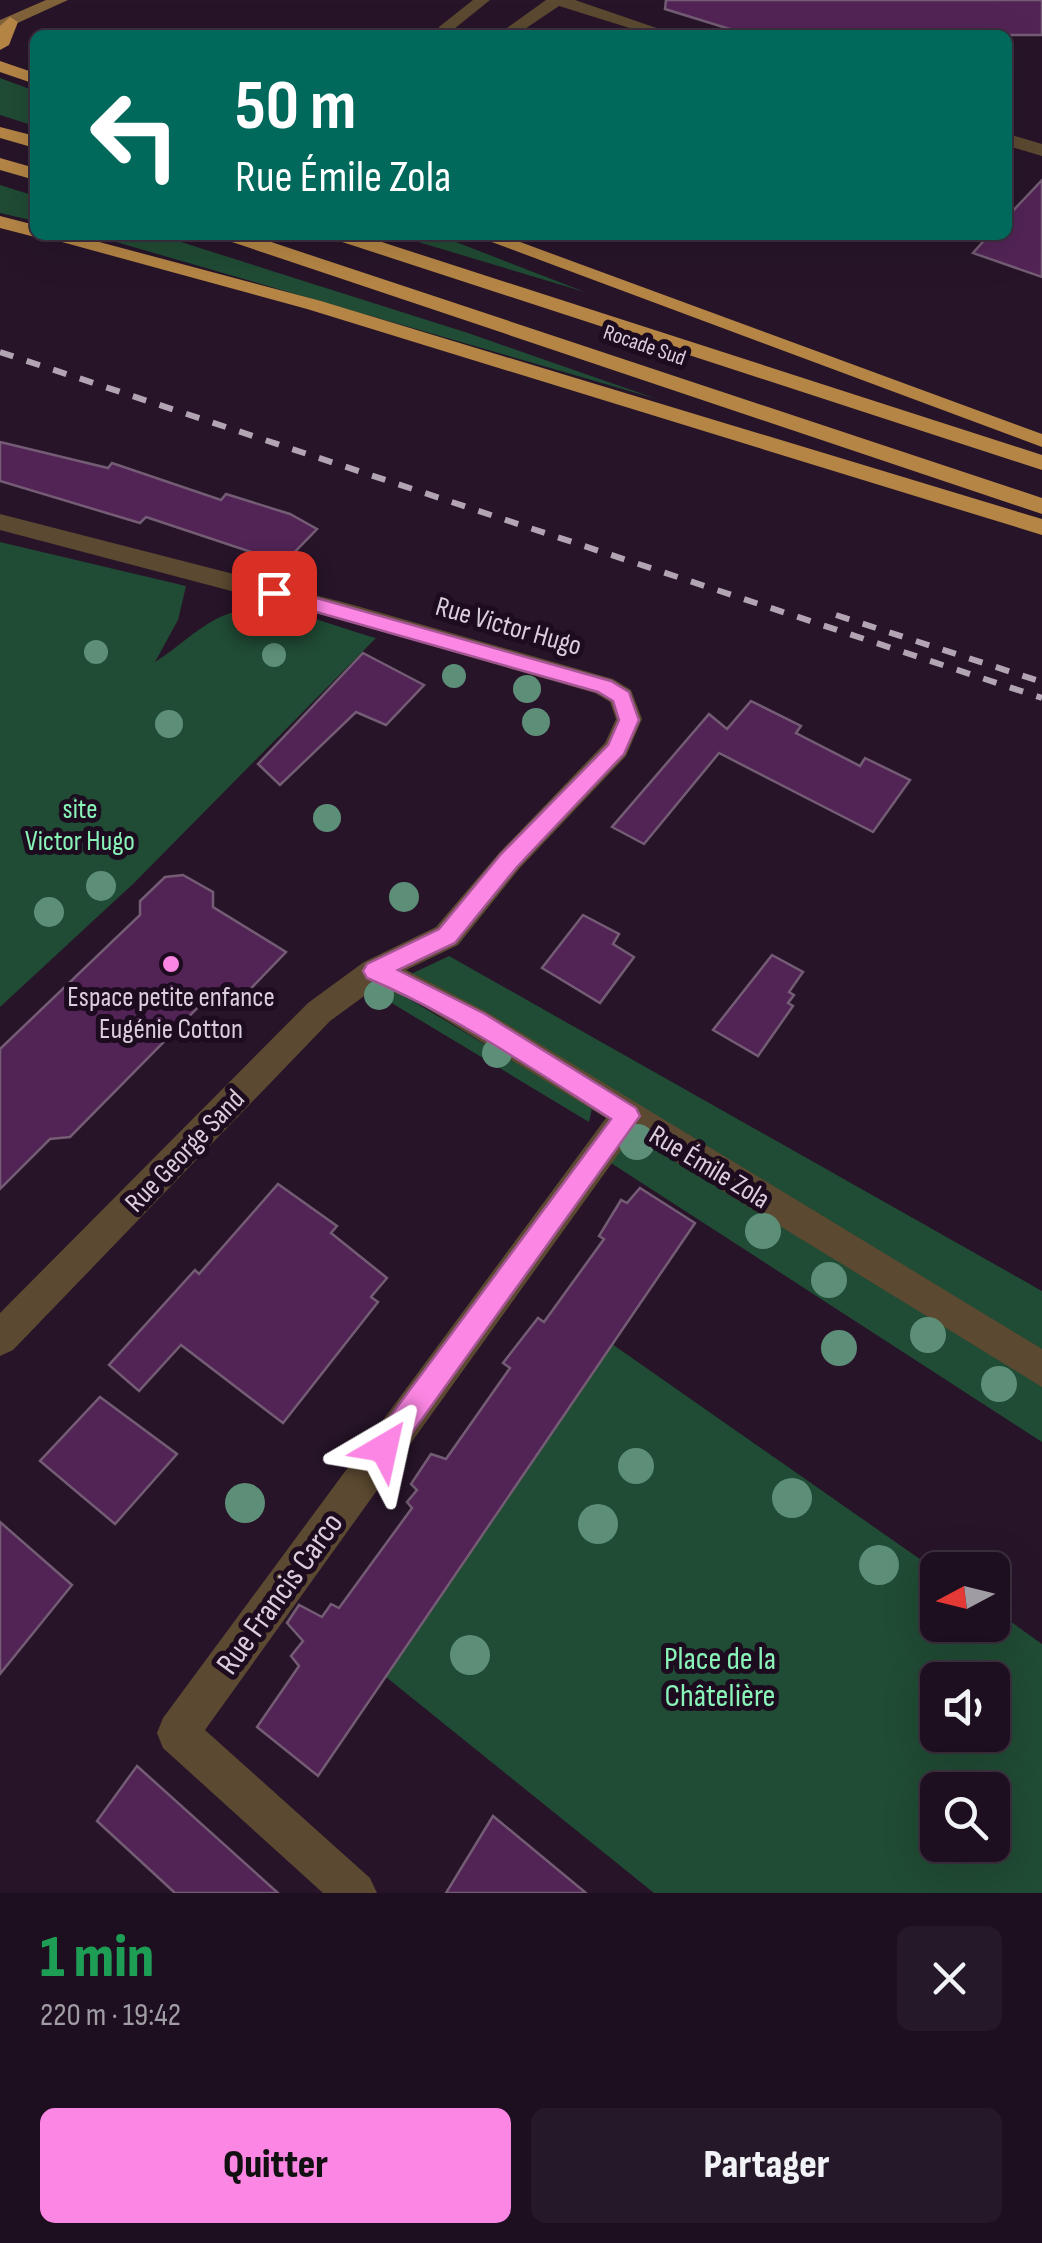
<!DOCTYPE html>
<html lang="fr">
<head>
<meta charset="utf-8">
<style>
	:root { --surface:#1d0f1f; --page:#251828; --text:#f1f3f6; --muted:#a09ca4; --line:#3b2f3d; --accent:#fc86e3 }
	body { margin:0; font-family:"Sofia Sans Condensed",sans-serif; background:var(--page); color:var(--text); height:100vh; display:flex; flex-direction:column; font-size:38px; white-space:nowrap }
	* { box-sizing:border-box; margin:0 }
	p { font-size:32px; color:var(--muted) }
	.icon { flex:none; width:55px; height:55px; fill:none; stroke:currentColor; stroke-width:2; stroke-linecap:round; stroke-linejoin:round }
	.map { position:relative; height:1893px; overflow:hidden }
	.panel { display:flex; flex-direction:column; background:var(--surface); flex:1 }
	.panel>* { flex:none }
	.banner { position:absolute; left:30px; top:30px; width:982px; height:210px; border-radius:15px; box-shadow:0 10px 40px #0002,0 0 0 2px var(--line); background:#00695c; color:#fff; overflow:hidden }
	.needle { width:65px; rotate:263deg }
	.fabs { position:absolute; left:920px; top:1552px; display:grid; gap:20px }
	.fabs a { display:grid; place-items:center; width:90px; height:90px; border-radius:15px; background:var(--surface); box-shadow:0 10px 40px #0002,0 0 0 2px var(--line); font-size:50px }
	.pin { position:absolute; display:grid; place-items:center; width:85px; height:85px; color:#fff; margin:-42px; border-radius:20px; box-shadow:0 5px 15px #0006 }
	.me { position:absolute; width:110px; margin:-55px; rotate:36deg; stroke-linejoin:round; filter:drop-shadow(0 0 8px #0008) }
	.turn { display:flex; align-items:center; gap:35px; height:210px; padding:0 40px; font-size:45px }
	.turn .icon { width:130px; height:130px; stroke-width:2.5 }
	.turn b { display:block; font-size:70px; line-height:85px }
	.round { display:grid; place-items:center; flex:none; width:105px; height:105px; border-radius:15px; background:var(--page) }
	.overview { display:flex; align-items:center; justify-content:space-between; height:170px; padding:0 40px }
	h1 { font-size:60px; font-weight:800; line-height:75px; color:#1e9e55 }
	.button { display:flex; gap:20px; margin-top:auto; padding:20px 40px }
	.button a { flex:1; height:115px; border-radius:15px; background:var(--accent); color:#111; font-size:40px; font-weight:800; line-height:115px; text-align:center }
	.button a+a { background:var(--page); color:var(--text) }
	.map>svg:first-child { display:block }
</style>
</head>
<body>
<div class="map">
<svg width="1042" height="1893" viewBox="0 0 1042 1893">
	<rect width="100%" height="100%" fill="#271429"/>
	<!-- green -->
	<path fill="#204b34" fill-rule="evenodd" d="M 0,78 L 35,91 L 35,126 L 0,115 Z
		M 0,185 L 35,196 L 35,221 L 0,213 Z
		M 92,235 L 159,235 L 468,333 L 657,399 Z
		M 395,235 L 438,235 L 585,292 Z
		M 0,542 L 186,586 L 178,620 L 155,662 C 176,649 196,629 218,618 C 266,594 328,625 376,638 L 134,883 L 0,1007 Z
		M 449,956 L 1042,1291 L 1042,1359 L 411,974 Z
		M 394,990 L 592,1108 L 589,1122 L 390,1002 Z
		M 605,1119 L 1042,1384 L 1042,1442 L 597,1154 Z
		M 612,1344 L 937,1571 L 938,1625 L 992,1625 L 993,1609 L 1042,1644 L 1042,1893 L 654,1893 L 386,1677 ZM 938,1680 L 992,1680 L 992,1735 L 938,1735 ZM 938,1790 L 992,1790 L 992,1845 L 938,1845 Z"/>
	<!-- building -->
	<path fill="#522456" stroke="#735c74" stroke-width="2.5" d="M 666,0 L 1042,0 L 1042,35 L 749,35 L 665,9 Z
		M 1042,180 L 1042,277 L 973,253 L 989,235 L 1008,235 L 1008,216 Z
		M 0,442 L 108,468 L 112,463 L 221,500 L 226,494 L 290,514 L 317,529 L 284,563 L 146,517 L 140,523 L 0,481 Z
		M 363,653 L 424,685 L 386,725 L 356,712 L 280,785 L 258,764 Z
		M 751,701 L 801,726 L 796,733 L 860,766 L 865,758 L 910,780 L 873,832 L 719,753 L 644,844 L 612,827 L 709,714 L 727,729 Z
		M 183,875 L 213,892 L 213,907 L 286,952 L 235,1005 L 214,991 L 70,1137 L 50,1139 L 0,1189 L 0,1049 L 140,915 L 140,901 L 165,877 Z
		M 583,915 L 619,934 L 613,944 L 634,957 L 600,1003 L 542,968 Z
		M 772,955 L 803,972 L 789,992 L 794,995 L 788,1003 L 793,1006 L 758,1056 L 713,1030 Z
		M 278,1184 L 337,1226 L 331,1233 L 387,1278 L 371,1297 L 378,1302 L 283,1423 L 181,1345 L 139,1391 L 109,1365 L 195,1270 L 199,1274 Z
		M 640,1188 L 695,1223 L 318,1776 L 257,1727 L 299,1666 L 291,1656 L 303,1641 L 287,1623 L 299,1605 L 322,1617 L 331,1604 L 339,1608 L 412,1508 L 407,1502 L 417,1490 L 411,1484 L 431,1454 L 446,1459 L 510,1368 L 503,1363 L 538,1318 L 544,1322 L 604,1239 L 599,1236 L 621,1200 L 627,1203 Z
		M 100,1397 L 177,1454 L 115,1524 L 40,1461 Z
		M 0,1522 L 72,1585 L 0,1674 Z
		M 137,1766 L 278,1893 L 175,1893 L 97,1821 Z
		M 493,1816 L 586,1893 L 446,1893 Z"/>
	<g fill="none" stroke-linecap="round" stroke-linejoin="round">
		<!-- lane -->
		<path fill="#5c4931" fill-rule="evenodd" d="M 473,0 L 490,0 L 454,29 L 461,35 L 439,33 L 439,27 Z"/>
		<!-- street -->
		<path fill="#5c4931" fill-rule="evenodd" d="M 546,0 L 575,0 L 677,35 L 652,35 L 559,6 L 516,35 L 497,35 Z
			M 1008,134 L 1042,144 L 1042,156 L 1008,146 Z
			M 0,514 L 350,604 L 613,679 L 631,690 L 642,719 L 626,756 L 519,869 L 458,945 L 406,970 L 487,1012 L 1042,1349 L 1042,1387 L 632,1135 L 205,1730 L 370,1878 L 377,1893 L 323,1893 L 163,1748 L 157,1733 L 163,1718 L 606,1118 L 415,1001 L 378,986 L 330,1021 L 13,1350 L 0,1356 L 0,1313 L 308,1003 L 364,962 L 436,927 L 499,853 L 605,743 L 616,719 L 610,702 L 595,693 L 349,622 L 0,530 Z"/>
		<!-- secondary -->
		<path fill="#7f613a" fill-rule="evenodd" d="M 46,0 L 68,0 L 0,31 L 0,20 Z"/>
		<!-- highway -->
		<path fill="#b48545" fill-rule="evenodd" d="M 10,17 L 18,22 L 9,45 L 0,50 L 0,26 Z
			M 0,61 L 35,73 L 35,84 L 0,72 Z
			M 0,127 L 35,136 L 35,148 L 0,138 Z
			M 0,158 L 35,168 L 35,180 L 0,170 Z
			M 0,216 L 35,225 L 35,235 L 73,235 L 321,301 L 1042,519 L 1042,535 L 307,309 L 40,236 L 35,237 L 0,228 Z
			M 220,235 L 250,235 L 1042,498 L 1042,514 L 223,239 Z
			M 330,235 L 360,235 L 1042,455 L 1042,470 L 333,239 Z
			M 473,235 L 501,235 L 1042,434 L 1042,447 Z"/>
		<!-- rail -->
		<path stroke="#b2a4b3" stroke-width="6" stroke-dasharray="14 14" stroke-linecap="butt" d="M 0,352 L 1042,698
			M 836,615 L 1042,682"/>
	</g>
	<!-- trees -->
	<g fill="#5d8f78">
		<circle cx="96" cy="652" r="12"/>
		<circle cx="274" cy="655" r="12"/>
		<circle cx="454" cy="676" r="12"/>
		<circle cx="527" cy="689" r="14"/>
		<circle cx="536" cy="722" r="14"/>
		<circle cx="169" cy="724" r="14"/>
		<circle cx="327" cy="818" r="14"/>
		<circle cx="101" cy="886" r="15"/>
		<circle cx="404" cy="897" r="15"/>
		<circle cx="49" cy="912" r="15"/>
		<circle cx="379" cy="995" r="15"/>
		<circle cx="497" cy="1053" r="15"/>
		<circle cx="637" cy="1142" r="18"/>
		<circle cx="763" cy="1231" r="18"/>
		<circle cx="829" cy="1280" r="18"/>
		<circle cx="928" cy="1335" r="18"/>
		<circle cx="839" cy="1348" r="18"/>
		<circle cx="999" cy="1384" r="18"/>
		<circle cx="636" cy="1466" r="18"/>
		<circle cx="792" cy="1498" r="20"/>
		<circle cx="245" cy="1503" r="20"/>
		<circle cx="598" cy="1524" r="20"/>
		<circle cx="879" cy="1565" r="20"/>
		<circle cx="470" cy="1655" r="20"/>
	</g>
	<!-- route -->
	<path fill="#fc86e3" stroke="#a45794" stroke-width="2.5" d="M 274,586 L 611,681 L 629,692 L 639,720 L 624,754 L 517,867 L 455,943 L 398,970 L 485,1014 L 636,1108 L 640,1116 L 394,1458 L 384,1462 L 374,1458 L 370,1448 L 374,1438 L 611,1119 C 531,1068 454,1015 367,978 L 363,971 L 367,964 L 439,929 L 501,854 L 608,745 L 619,720 L 613,701 L 598,692 L 267,598 L 267,588 Z"/>
	<!-- markers -->
	<circle fill="#fc86e3" stroke="#1d0b1f" stroke-width="4" cx="171" cy="964" r="10"/>
	<g text-anchor="middle" stroke-width="10" stroke-linejoin="round" paint-order="stroke">
		<!-- far-street labels -->
		<g font-size="22" fill="#dbcedc" stroke="#1d0b1f">
			<text transform="translate(645 344) rotate(19)" y="8">Rocade Sud</text>
		</g>
		<!-- street labels -->
		<g font-size="28" fill="#dbcedc" stroke="#1d0b1f">
			<text transform="translate(509 625) rotate(16)" y="10">Rue Victor Hugo</text>
			<text transform="translate(184 1150) rotate(-46)" y="10">Rue George Sand</text>
			<text transform="translate(710 1166) rotate(31)" y="10">Rue Émile Zola</text>
		</g>
		<!-- park labels -->
		<g font-size="28" fill="#89f3b8" stroke="#1d0b1f">
			<text x="80" y="818">site<tspan x="80" dy="32">Victor Hugo</tspan></text>
		</g>
		<!-- poi labels -->
		<g font-size="28" fill="#dbcedc" stroke="#1d0b1f">
			<text x="171" y="1006">Espace petite enfance<tspan x="171" dy="32">Eugénie Cotton</tspan></text>
		</g>
		<!-- near-street labels -->
		<g font-size="32" fill="#dbcedc" stroke="#1d0b1f">
			<text transform="translate(279 1593) rotate(-54)" y="11">Rue Francis Carco</text>
		</g>
		<!-- near-park labels -->
		<g font-size="32" fill="#89f3b8" stroke="#1d0b1f">
			<text x="720" y="1669">Place de la<tspan x="720" dy="37">Châtelière</tspan></text>
		</g>
	</g>
</svg>
<div class="fabs">
<a><svg class="needle" viewBox="-14 -14 28 28"><path d="M0-13l5 13h-10z" fill="#e53935"/><path d="M0 13l5-13h-10z" fill="#a09ca4"/></svg></a>
<a><svg class="icon" aria-label="sound" viewBox="0 0 24 24"><path d="M4 9h4l5-4v14l-5-4H4zM17 9q2 3 0 6"/></svg></a>
<a><svg class="icon" aria-label="search" viewBox="0 0 24 24"><circle cx="10" cy="10" r="6"/><path d="M15 15l6 6"/></svg></a>
</div>
<div class="pin" style="left:274px;top:593px;background:#d93025"><svg class="icon" aria-label="arrive" viewBox="0 0 24 24"><path d="M6 21V4h12l-3 4 3 4H6"/></svg></div>
<svg class="me" style="left:384px;top:1448px" viewBox="-20 -20 40 40"><path d="M0-17L14 15 0 8-14 15z" fill="#fc86e3" stroke="#fff" stroke-width="4"/></svg>
<div class="banner">
<div class="turn"><svg class="icon" aria-label="left" viewBox="0 0 24 24"><path d="M17 20v-9H6M10 6l-5 5 5 5"/></svg><div><b>50 m</b>Rue Émile Zola</div></div>
</div>
</div>
<section class="panel">
<div class="overview"><div><h1>1 min</h1><p>220 m · 19:42</p></div><a class="round"><svg class="icon" aria-label="close" viewBox="0 0 24 24"><path d="M6 6l12 12M18 6L6 18"/></svg></a></div>
<div class="button"><a>Quitter</a><a>Partager</a></div>
</section>
</body>
</html>
